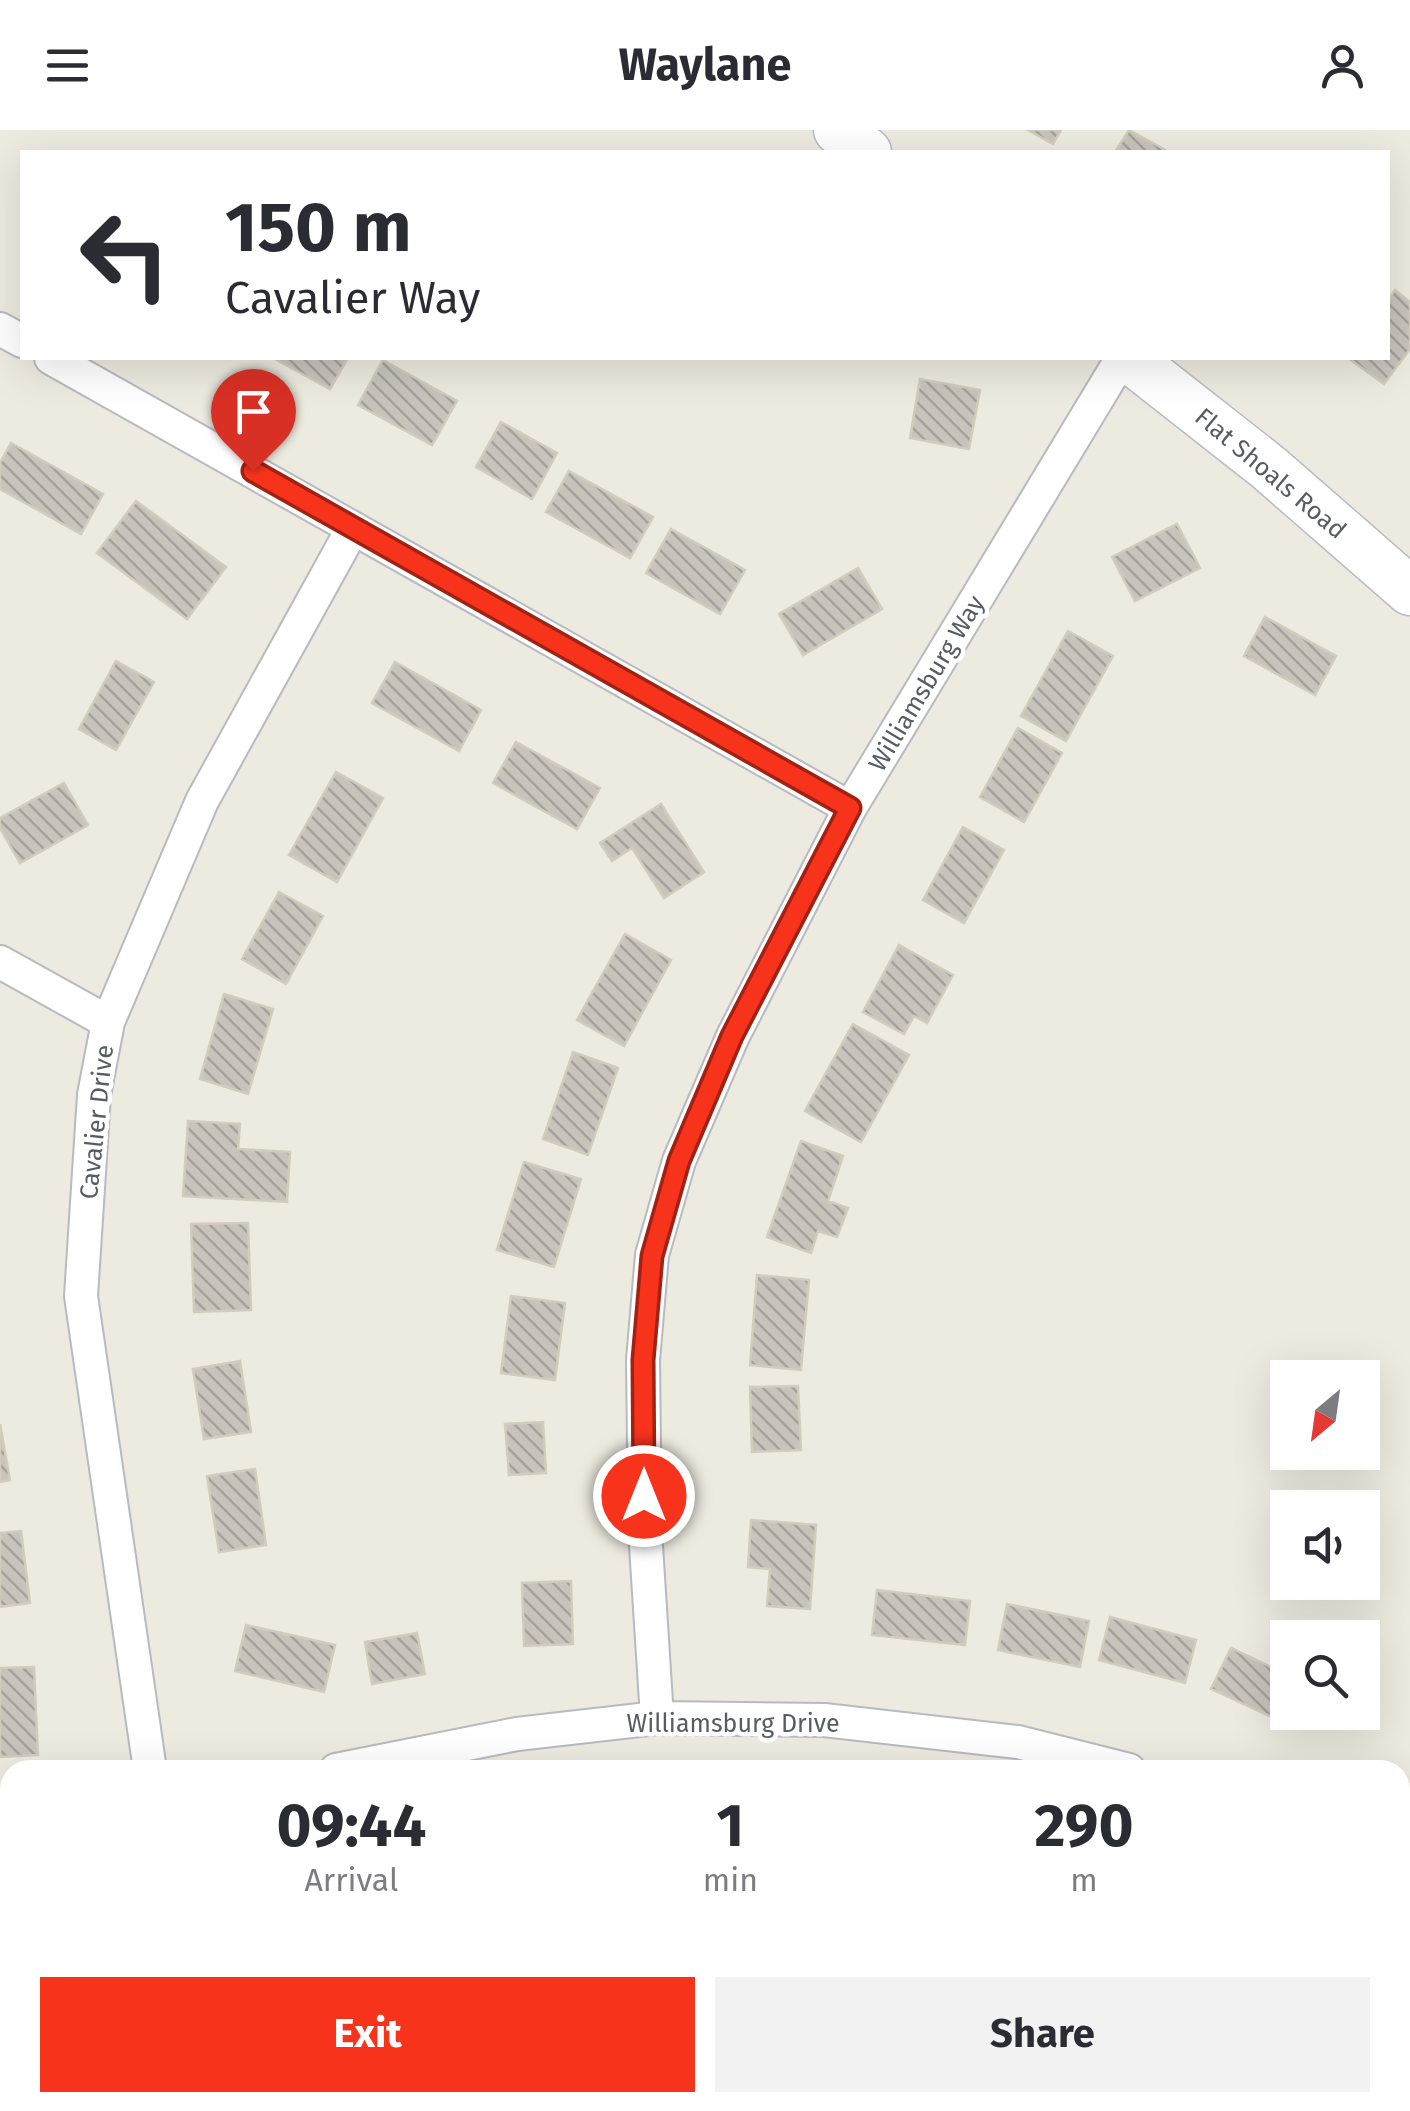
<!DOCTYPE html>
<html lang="en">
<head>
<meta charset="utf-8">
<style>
	:root { --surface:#fff; --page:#f2f2f3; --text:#2b2b33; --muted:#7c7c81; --accent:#f7341b }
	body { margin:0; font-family:"Fira Sans",sans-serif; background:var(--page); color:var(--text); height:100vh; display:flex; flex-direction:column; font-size:38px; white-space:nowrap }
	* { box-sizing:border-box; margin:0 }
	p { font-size:32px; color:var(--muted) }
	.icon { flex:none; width:55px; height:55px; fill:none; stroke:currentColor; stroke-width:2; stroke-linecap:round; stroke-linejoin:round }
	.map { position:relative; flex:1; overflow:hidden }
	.drawer { position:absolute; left:0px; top:1630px; width:1410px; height:352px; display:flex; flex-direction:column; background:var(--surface); border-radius:30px 30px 0 0; box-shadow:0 10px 40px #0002 }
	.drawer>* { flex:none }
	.banner { position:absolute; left:20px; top:20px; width:1370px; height:210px; border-radius:0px; box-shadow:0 10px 40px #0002; background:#fff; color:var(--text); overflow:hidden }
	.needle { width:65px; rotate:209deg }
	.fabs { position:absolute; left:1270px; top:1230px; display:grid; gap:20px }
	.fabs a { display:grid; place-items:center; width:110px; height:110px; border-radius:0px; background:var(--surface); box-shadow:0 10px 40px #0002; font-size:50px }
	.pin { position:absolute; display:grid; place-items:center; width:85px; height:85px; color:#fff; margin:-102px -42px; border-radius:50% 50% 50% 0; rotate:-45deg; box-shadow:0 0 10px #0007 }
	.pin .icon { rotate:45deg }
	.me { position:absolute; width:110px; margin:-55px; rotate:0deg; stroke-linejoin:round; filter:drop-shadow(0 0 8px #0008) }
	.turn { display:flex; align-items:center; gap:35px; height:210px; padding:0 40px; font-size:45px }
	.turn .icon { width:130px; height:130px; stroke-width:2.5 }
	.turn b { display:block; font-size:70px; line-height:85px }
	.eta { display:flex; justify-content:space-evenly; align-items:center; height:170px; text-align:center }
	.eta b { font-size:60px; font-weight:700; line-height:70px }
	.action { display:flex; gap:20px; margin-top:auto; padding:20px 40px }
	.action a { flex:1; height:115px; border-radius:0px; background:var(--accent); color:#fff; font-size:40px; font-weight:700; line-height:115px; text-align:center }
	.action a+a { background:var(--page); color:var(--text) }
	header { display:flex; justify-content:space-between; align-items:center; height:130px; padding:0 40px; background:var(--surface); font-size:45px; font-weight:700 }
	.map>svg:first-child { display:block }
</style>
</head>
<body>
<header><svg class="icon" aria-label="menu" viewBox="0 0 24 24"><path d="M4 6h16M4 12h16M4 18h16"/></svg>Waylane<svg class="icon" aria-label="person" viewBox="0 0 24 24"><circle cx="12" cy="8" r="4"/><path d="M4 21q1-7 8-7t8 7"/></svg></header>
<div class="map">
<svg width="1410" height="1981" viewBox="0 0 1410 1981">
	<defs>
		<pattern id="building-back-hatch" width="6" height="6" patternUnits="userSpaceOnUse" patternTransform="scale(2.5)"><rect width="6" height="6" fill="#c8c4bc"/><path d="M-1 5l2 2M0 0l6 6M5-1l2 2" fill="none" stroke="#a5a29c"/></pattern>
	</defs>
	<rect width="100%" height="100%" fill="#edeadf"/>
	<!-- building -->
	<path fill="url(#building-back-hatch)" stroke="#d2ccbd" stroke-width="2.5" d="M 1028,0 L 1061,0 L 1053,14 Z
		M 1129,0 L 1169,22 L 1115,22 Z
		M 1395,160 L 1410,172 L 1410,219 L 1384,254 L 1348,228 L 1388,228 L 1388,170 Z
		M 273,228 L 348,228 L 330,259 Z
		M 383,230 L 457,271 L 432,315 L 358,275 Z
		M 920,249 L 980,260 L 969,319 L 910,308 Z
		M 501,292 L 557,323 L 532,369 L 476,337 Z
		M 11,313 L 103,364 L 81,404 L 0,359 L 0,333 Z
		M 569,341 L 653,387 L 630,428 L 546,382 Z
		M 136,371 L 226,437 L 187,489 L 97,423 Z
		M 1177,394 L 1200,438 L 1135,471 L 1112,427 Z
		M 671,399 L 745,440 L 720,484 L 646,443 Z
		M 858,438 L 882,479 L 803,525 L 779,484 Z
		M 1265,487 L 1336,526 L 1315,565 L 1244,526 Z
		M 1068,501 L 1113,526 L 1066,611 L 1021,586 Z
		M 116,531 L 154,552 L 116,620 L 79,599 Z
		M 395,532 L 481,580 L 459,621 L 372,573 Z
		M 1018,598 L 1062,623 L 1024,692 L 980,667 Z
		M 516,612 L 600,658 L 577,699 L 493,653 Z
		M 336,642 L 383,668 L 337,752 L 289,725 Z
		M 64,653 L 88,695 L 20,733 L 0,698 L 0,688 Z
		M 661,674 L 704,742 L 664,768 L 632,718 L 612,731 L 600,713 Z
		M 963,697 L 1004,720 L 964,793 L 923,770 Z
		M 279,762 L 323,786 L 286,854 L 242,829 Z
		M 625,804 L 671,830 L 624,916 L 577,890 Z
		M 899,815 L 953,845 L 927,893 L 914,886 L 904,904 L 863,882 Z
		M 224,864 L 273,879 L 248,964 L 200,949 Z
		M 853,894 L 909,925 L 861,1012 L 805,981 Z
		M 573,922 L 618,938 L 588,1025 L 543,1009 Z
		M 188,991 L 240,994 L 238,1019 L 290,1022 L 287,1072 L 183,1066 Z
		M 801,1011 L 843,1026 L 828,1071 L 848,1078 L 837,1107 L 818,1101 L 811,1123 L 767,1107 Z
		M 524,1032 L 581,1049 L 554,1137 L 497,1120 Z
		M 248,1093 L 251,1180 L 194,1182 L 191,1094 Z
		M 757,1145 L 809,1150 L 801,1240 L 750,1235 Z
		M 511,1166 L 565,1173 L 555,1250 L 501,1243 Z
		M 240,1231 L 251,1302 L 204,1309 L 193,1239 Z
		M 798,1256 L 801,1320 L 752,1322 L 750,1257 Z
		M 543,1292 L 546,1343 L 509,1345 L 505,1294 Z
		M 0,1294 L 10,1350 L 0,1352 Z
		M 255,1339 L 266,1415 L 219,1422 L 207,1346 Z
		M 751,1390 L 816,1395 L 810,1479 L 767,1476 L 770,1439 L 748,1437 Z
		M 21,1401 L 30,1473 L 0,1477 L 0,1403 Z
		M 571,1451 L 573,1514 L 524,1516 L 522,1453 Z
		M 877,1460 L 970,1471 L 965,1515 L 872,1505 Z
		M 1007,1474 L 1089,1491 L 1080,1537 L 998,1520 Z
		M 1110,1487 L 1196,1510 L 1185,1553 L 1099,1530 Z
		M 246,1495 L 335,1515 L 324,1562 L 235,1541 Z
		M 417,1503 L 425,1544 L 372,1554 L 365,1512 Z
		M 1231,1518 L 1288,1545 L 1288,1570 L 1278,1590 L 1211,1559 Z
		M 34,1537 L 38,1625 L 0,1627 L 0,1538 Z
		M 1405,1862 L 1410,1865 L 1410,1922 L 1400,1917 L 1400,1872 Z
		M 66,1972 L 124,1972 L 127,1981 L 68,1981 Z
		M 327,1972 L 379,1972 L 382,1981 L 330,1981 Z
		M 1240,1972 L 1303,1972 L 1299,1981 L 1245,1981 L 1237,1978 Z"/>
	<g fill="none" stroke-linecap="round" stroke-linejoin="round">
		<!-- minor casing -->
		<g stroke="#b7bac0" stroke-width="36">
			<path id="minor" d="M 0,199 L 22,211
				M 51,228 L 850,678
				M 0,832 L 108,892
				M 657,1588 L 645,1400 L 643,1230 L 652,1125 L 679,1031 L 733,906 L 850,678 L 1122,228
				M 150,1640 L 81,1166 L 94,965 L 108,892 L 202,671 L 353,398
				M 336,1640 L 517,1604 L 657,1588 L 824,1590 L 1018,1612 L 1129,1640
				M 0,1702 L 10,1701
				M 1400,1745 L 1410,1750
				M 238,1972 L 240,1981"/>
		</g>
		<!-- secondary casing -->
		<g stroke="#b8bcc3" stroke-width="51">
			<path id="secondary" d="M 838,0 L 867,22
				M 1129,228 L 1269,338 L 1410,461"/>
		</g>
		<!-- minor -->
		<use href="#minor" stroke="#fff" stroke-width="32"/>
		<!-- secondary -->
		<use href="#secondary" stroke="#fff" stroke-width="48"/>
	</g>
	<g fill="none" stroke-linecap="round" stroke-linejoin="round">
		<!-- route casing -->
		<g stroke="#a12212" stroke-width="25">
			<path id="route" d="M 253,341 L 850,678 L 732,906 L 679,1031 L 652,1126 L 643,1230 L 644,1366"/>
		</g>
		<!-- route -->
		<use href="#route" stroke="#f7341b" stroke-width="18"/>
	</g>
	<g text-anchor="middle" stroke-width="9" stroke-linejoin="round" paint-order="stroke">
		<!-- street labels -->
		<g font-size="25" fill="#585c62" stroke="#fff">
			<text transform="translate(1271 343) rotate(40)" y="9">Flat Shoals Road</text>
			<text transform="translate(926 553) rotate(-59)" y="9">Williamsburg Way</text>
			<text transform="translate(96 992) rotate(-84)" y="9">Cavalier Drive</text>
			<text x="733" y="1602">Williamsburg Drive</text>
		</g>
	</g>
</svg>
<div class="fabs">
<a><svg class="needle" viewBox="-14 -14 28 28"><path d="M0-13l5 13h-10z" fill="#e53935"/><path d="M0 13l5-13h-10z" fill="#7c7c81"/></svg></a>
<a><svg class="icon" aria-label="sound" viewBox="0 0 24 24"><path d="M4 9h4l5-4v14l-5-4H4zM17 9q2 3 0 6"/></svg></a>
<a><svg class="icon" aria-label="search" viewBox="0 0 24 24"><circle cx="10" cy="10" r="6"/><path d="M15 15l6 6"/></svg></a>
</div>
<div class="pin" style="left:253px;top:341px;background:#d93025"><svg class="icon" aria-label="arrive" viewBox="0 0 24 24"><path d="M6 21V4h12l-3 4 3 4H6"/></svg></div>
<svg class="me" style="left:644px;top:1366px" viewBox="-20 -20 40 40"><circle r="17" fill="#f7341b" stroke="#fff" stroke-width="3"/><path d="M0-11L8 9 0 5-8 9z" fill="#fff"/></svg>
<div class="banner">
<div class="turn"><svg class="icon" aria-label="left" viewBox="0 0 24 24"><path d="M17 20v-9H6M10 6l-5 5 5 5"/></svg><div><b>150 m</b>Cavalier Way</div></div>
</div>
<section class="drawer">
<div class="eta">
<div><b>09:44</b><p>Arrival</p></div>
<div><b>1</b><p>min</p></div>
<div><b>290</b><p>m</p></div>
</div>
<div class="action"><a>Exit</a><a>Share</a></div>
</section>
</div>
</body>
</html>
